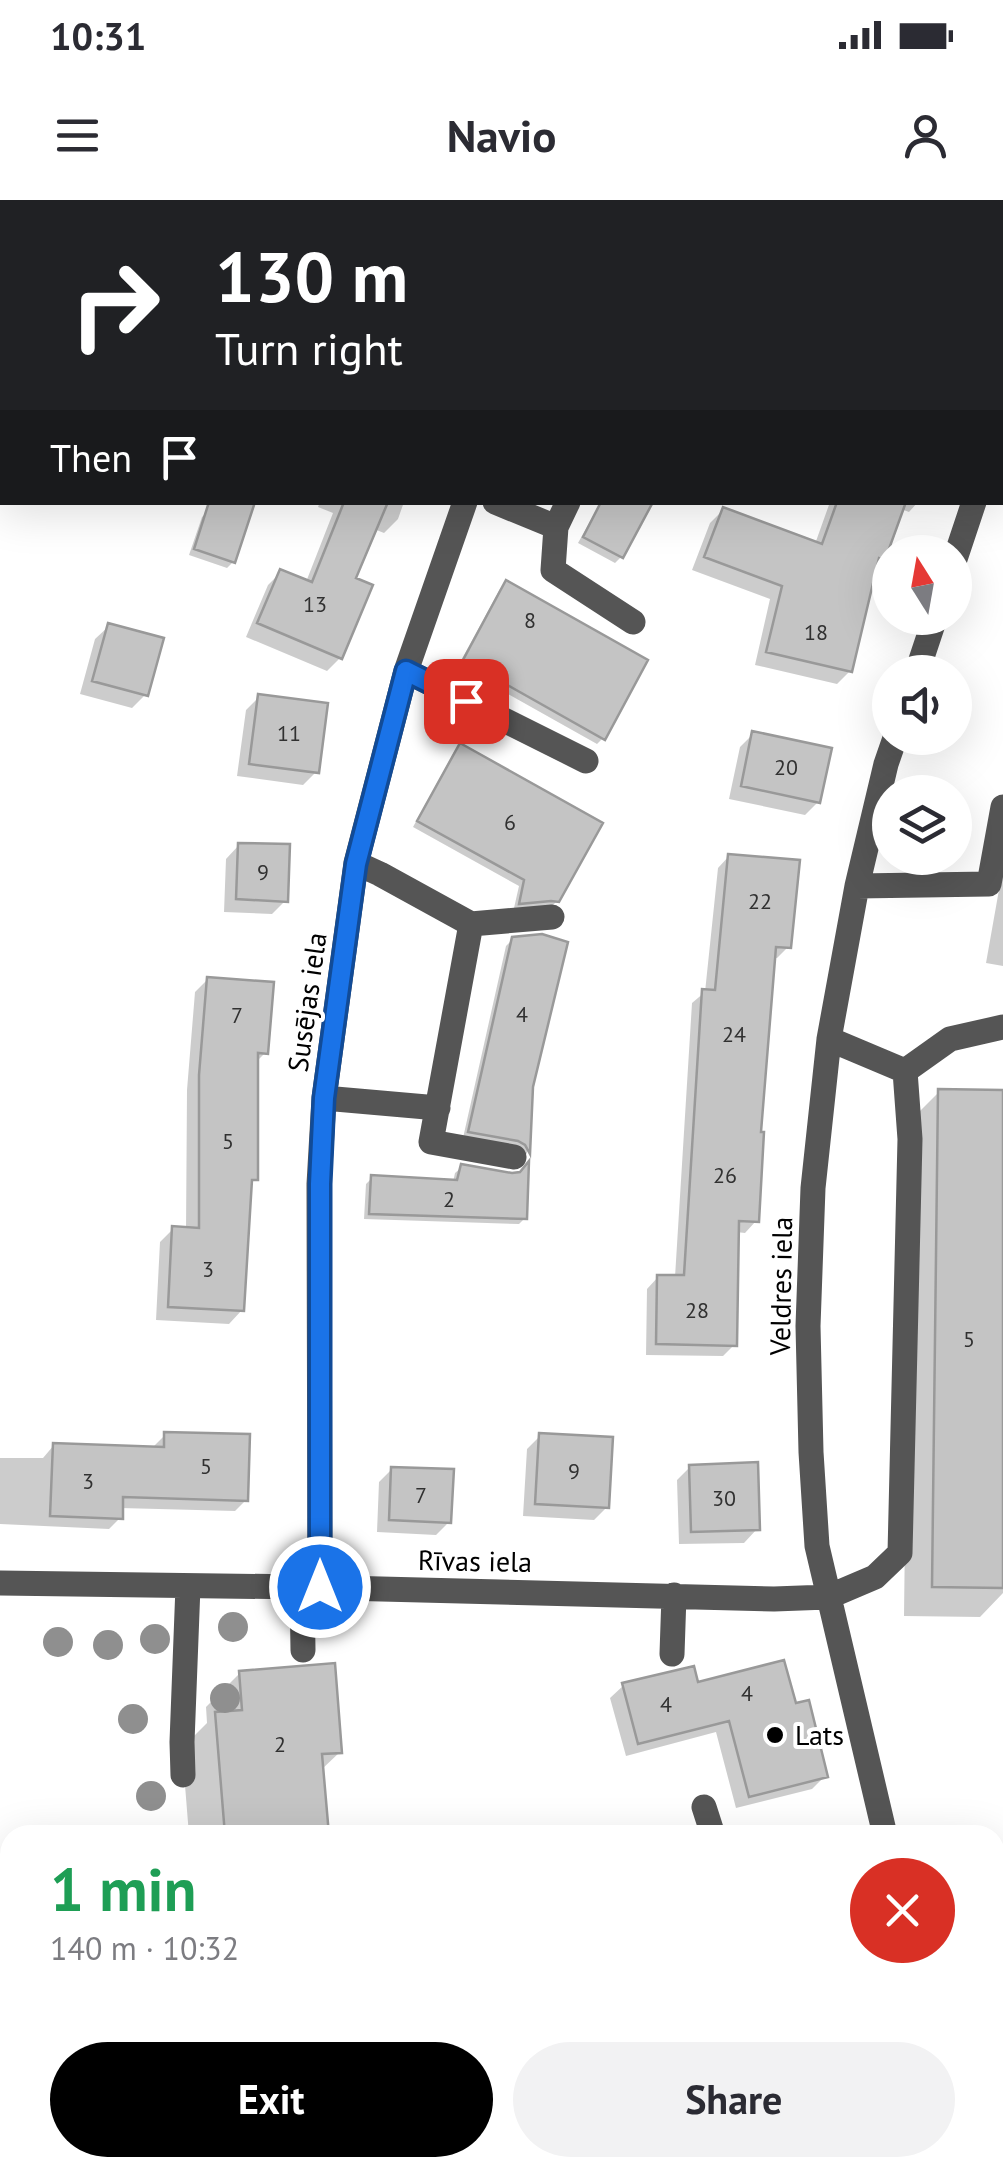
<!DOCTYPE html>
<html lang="en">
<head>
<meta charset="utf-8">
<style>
	:root { --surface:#fff; --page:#f2f2f3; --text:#2b2b33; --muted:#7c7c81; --accent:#000 }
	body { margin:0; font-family:"PT Sans",sans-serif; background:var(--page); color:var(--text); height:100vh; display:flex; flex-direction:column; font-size:38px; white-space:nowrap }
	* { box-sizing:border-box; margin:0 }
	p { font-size:32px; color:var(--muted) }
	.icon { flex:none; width:55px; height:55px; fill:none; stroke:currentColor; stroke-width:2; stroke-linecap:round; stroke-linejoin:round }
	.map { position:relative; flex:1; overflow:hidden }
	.panel { position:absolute; left:0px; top:1625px; width:1005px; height:352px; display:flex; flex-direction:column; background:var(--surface); border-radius:30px 30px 0 0; box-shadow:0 10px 40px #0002 }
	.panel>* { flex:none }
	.guide { position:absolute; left:0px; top:0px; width:1005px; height:305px; box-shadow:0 10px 40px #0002; background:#202124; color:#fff; overflow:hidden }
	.needle { width:65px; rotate:349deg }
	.buttons { position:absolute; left:872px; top:335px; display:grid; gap:20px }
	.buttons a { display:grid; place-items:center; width:100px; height:100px; border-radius:50%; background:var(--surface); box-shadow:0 10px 40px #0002; font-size:50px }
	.pin { position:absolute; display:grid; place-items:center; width:85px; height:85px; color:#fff; margin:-42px; border-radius:20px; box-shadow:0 5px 15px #0006 }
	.me { position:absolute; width:110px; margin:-55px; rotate:0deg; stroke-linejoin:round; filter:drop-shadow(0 0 8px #0008) }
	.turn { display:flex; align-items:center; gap:35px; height:210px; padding:0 50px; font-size:45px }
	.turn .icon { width:130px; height:130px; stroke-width:2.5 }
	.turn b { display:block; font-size:70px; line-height:85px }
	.then { display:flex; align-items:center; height:95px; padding:0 50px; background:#0003; gap:20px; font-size:38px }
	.round { display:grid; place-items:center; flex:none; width:105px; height:105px; border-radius:52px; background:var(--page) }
	.overview { display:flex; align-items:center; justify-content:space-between; height:170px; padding:0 50px }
	h1 { font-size:60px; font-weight:700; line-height:75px; color:#1e9e55 }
	.button { display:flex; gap:20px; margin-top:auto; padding:20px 50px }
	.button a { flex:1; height:115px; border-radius:60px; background:var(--accent); color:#fff; font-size:40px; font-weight:700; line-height:115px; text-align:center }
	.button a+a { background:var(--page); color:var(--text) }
	.status { display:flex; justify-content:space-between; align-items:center; height:70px; padding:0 50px; background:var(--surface); direction:ltr }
	.status svg { height:28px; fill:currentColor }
	header { display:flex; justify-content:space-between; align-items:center; height:130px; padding:0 50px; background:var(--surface); font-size:45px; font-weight:700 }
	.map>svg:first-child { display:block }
</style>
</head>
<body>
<div class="status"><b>10:31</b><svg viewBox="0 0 49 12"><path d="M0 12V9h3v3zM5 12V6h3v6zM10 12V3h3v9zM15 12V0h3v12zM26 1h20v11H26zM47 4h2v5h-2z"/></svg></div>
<header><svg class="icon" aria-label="menu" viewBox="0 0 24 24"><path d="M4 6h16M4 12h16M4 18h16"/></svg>Navio<svg class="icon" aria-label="person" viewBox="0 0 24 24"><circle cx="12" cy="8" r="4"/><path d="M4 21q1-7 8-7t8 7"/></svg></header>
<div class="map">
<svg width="1003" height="1977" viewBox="0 0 1003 1977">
	<rect width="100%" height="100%" fill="#fff"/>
	<!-- shadow -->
	<path fill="#0003" d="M 402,0 L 495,0 L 500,2 L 401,2 Z
		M 641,0 L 740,0 L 744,2 L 640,2 Z
		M 949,0 L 1003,0 L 1002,28 L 1002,2 L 948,2 Z
		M 320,302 L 404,302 L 398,319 L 384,333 L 374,329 L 353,380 L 340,458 L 327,471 L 246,437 L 268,385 L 281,372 L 306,382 L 333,313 L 318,307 Z
		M 601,302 L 650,302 L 621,357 L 615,363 L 578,343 Z
		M 830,302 L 918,302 L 909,312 L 901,309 L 883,359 L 874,368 L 850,471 L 837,484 L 755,465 L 770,399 L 692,370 L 710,323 L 723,310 L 815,344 Z
		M 208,311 L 233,362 L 227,368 L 189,355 L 202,317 Z
		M 506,383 L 603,538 L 597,544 L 458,466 L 500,389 Z
		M 109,426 L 145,495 L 132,508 L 80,494 L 95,439 Z
		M 259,497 L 317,571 L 303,585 L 237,576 L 246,510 Z
		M 753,534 L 818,602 L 805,615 L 729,599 L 740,547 Z
		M 460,546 L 557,701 L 551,707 L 514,708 L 519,686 L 413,627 L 454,552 Z
		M 239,645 L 285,701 L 272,714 L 224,712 L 226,659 Z
		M 729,656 L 788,747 L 777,758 L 773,758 L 758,934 L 756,1021 L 745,1033 L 736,1032 L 734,1145 L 723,1156 L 646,1155 L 647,1089 L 658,1077 L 675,1077 L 692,803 L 705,792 L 718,668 Z
		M 1003,667 L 1003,766 L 986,763 Z
		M 513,739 L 531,887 L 527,953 L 523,958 L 463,938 L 506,746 Z
		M 208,779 L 266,852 L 256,862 L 255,979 L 249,985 L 242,1110 L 229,1124 L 156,1120 L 160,1042 L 173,1029 L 186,1030 L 187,890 L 195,792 Z
		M 939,892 L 1003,892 L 1003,1393 L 980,1417 L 904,1416 L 910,921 Z
		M 462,967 L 525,1018 L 519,1024 L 364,1019 L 366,984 L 372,978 L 453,982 L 455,973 Z
		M 165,1235 L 246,1300 L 235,1311 L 120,1308 L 120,1318 L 109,1329 L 0,1324 L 0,1258 L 43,1258 L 54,1245 L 154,1250 L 154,1246 Z
		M 540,1236 L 607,1307 L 594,1320 L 523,1316 L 527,1249 Z
		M 690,1267 L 757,1329 L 744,1343 L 679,1344 L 677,1280 Z
		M 392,1269 L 449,1322 L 436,1335 L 377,1332 L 379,1282 Z
		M 240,1473 L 340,1552 L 321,1570 L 326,1635 L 189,1635 L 182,1548 L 207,1523 L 206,1507 Z
		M 624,1485 L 696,1485 L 794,1506 L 825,1576 L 812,1589 L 736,1608 L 716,1532 L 626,1556 L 610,1498 Z
		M 679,1968 L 807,1968 L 797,1977 L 679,1977 Z"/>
	<!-- building -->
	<path fill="#c4c4c4" stroke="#999" stroke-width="2.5" d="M 209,302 L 255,302 L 235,363 L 194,349 Z
		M 344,302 L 388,302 L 356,378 L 373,385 L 342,459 L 257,423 L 280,369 L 312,382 Z
		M 601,302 L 653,302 L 623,358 L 583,337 Z
		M 837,302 L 906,302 L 885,360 L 879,358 L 852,472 L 766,452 L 782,386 L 704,357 L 723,307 L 822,344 Z
		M 506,380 L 648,460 L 605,540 L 463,460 Z
		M 108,423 L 164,438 L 148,496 L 92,481 Z
		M 258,494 L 328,503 L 319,573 L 249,564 Z
		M 752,531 L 832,548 L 820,603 L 741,586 Z
		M 460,543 L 603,623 L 559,702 L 551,701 L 519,704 L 524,680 L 417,621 Z
		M 238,643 L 290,644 L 288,702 L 236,699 Z
		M 728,654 L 800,660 L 791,748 L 776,747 L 761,932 L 764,932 L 759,1022 L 739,1021 L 737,1146 L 656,1144 L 657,1075 L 684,1075 L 702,789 L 715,790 Z
		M 542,734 L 568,742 L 533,887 L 530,954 L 525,945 L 518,941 L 468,932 L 512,737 Z
		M 207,777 L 274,782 L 268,854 L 258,853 L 258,980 L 252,980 L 244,1111 L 168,1107 L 172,1026 L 199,1028 L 199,875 Z
		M 938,889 L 1003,890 L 1003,1388 L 932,1387 Z
		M 529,961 L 527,1019 L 369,1014 L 371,975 L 457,980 L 461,964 L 512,973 L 520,972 Z
		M 164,1232 L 250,1234 L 248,1301 L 123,1297 L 123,1319 L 50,1316 L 53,1243 L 164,1247 Z
		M 539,1233 L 613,1237 L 609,1308 L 535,1304 Z
		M 758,1262 L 760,1330 L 691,1332 L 689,1265 Z
		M 391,1267 L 454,1269 L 451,1323 L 389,1320 Z
		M 784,1460 L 796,1503 L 809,1500 L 828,1577 L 749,1597 L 729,1521 L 638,1544 L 622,1483 L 694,1466 L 698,1482 Z
		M 335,1463 L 342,1553 L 322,1554 L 329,1635 L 225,1635 L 215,1512 L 242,1510 L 239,1471 Z"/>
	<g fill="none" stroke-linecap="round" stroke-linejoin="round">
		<!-- minor -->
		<path stroke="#555" stroke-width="25" d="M 566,2 L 567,0
			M 1002,220 L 1003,219
			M 495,302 L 556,327 L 568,302
			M 556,327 L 553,370 L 633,422
			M 955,359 L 974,302
			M 406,471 L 586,561
			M 917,472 L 935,418
			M 356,663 L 380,674 L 471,724 L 552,717
			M 857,686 L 989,684 L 1003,607
			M 471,724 L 431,942 L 514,957
			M 905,871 L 950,839 L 1003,827
			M 324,898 L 438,908
			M 0,1383 L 302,1387 L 774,1399 L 828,1397 L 875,1377 L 900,1353 L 910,939 L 905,871 L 829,839
			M 302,1387 L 303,1450
			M 320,1387 L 319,984 L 324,898 L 356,663 L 406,471 L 465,302
			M 672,1454 L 674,1395
			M 183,1575 L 182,1542 L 188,1386
			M 704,1607 L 713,1635
			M 885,1635 L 817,1346 L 811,1252 L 808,1126 L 813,988 L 829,839 L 857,686 L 886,564 L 895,538
			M 995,1883 L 1003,1878
			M 967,1968 L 970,1977
			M 927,1977 L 951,1968"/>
	</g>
	<!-- trees -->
	<g fill="#8f8f8f">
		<circle cx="233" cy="1427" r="15"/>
		<circle cx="155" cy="1439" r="15"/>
		<circle cx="58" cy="1442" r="15"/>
		<circle cx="108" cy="1445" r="15"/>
		<circle cx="225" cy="1498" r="15"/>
		<circle cx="133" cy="1519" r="15"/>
		<circle cx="151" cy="1596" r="15"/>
	</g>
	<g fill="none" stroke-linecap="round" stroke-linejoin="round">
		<!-- route casing -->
		<g stroke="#114b97" stroke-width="25">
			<path id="route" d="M 320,1387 L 320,984 L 324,898 L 356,664 L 406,471 L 466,501"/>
		</g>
		<!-- route -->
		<use href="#route" stroke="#1a73e8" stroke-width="18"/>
	</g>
	<!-- markers -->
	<circle fill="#000" stroke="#fff" stroke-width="4" cx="775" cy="1535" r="10"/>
	<g text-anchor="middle" stroke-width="8" stroke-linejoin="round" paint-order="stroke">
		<!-- number labels -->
		<g font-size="22" fill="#313131">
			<text x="315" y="412">13</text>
			<text x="530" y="428">8</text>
			<text x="816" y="440">18</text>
			<text x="289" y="541">11</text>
			<text x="786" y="575">20</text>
			<text x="510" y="630">6</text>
			<text x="263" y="680">9</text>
			<text x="760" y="709">22</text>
			<text x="522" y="822">4</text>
			<text x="237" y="823">7</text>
			<text x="734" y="842">24</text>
			<text x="228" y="949">5</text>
			<text x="725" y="983">26</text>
			<text x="449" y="1007">2</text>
			<text x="208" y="1077">3</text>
			<text x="697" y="1118">28</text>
			<text x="969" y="1147">5</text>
			<text x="206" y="1274">5</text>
			<text x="574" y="1279">9</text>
			<text x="88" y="1289">3</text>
			<text x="421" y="1303">7</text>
			<text x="724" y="1306">30</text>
			<text x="747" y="1501">4</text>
			<text x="666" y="1512">4</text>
			<text x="280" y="1552">2</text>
		</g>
		<!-- street labels -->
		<g font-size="28" fill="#000" stroke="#fff">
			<text transform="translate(307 802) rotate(-82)" y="10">Susējas iela</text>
			<text transform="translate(781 1086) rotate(-89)" y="10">Veldres iela</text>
			<text transform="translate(475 1361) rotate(1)" y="10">Rīvas iela</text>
		</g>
		<!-- poi labels -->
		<g font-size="28" fill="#000" stroke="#fff" text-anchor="start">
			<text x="795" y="1545">Lats</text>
		</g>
	</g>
</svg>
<div class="buttons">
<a><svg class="needle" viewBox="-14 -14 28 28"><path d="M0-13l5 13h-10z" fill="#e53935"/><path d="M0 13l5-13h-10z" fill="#7c7c81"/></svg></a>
<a><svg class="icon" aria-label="sound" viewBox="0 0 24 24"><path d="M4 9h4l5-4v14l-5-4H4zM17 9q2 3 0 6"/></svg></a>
<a><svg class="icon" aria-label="layers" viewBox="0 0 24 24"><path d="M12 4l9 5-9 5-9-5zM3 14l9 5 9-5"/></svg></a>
</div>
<div class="pin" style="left:466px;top:501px;background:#d93025"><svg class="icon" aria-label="arrive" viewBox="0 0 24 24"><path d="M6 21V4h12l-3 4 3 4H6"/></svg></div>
<svg class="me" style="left:320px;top:1387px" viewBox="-20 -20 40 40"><circle r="17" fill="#1a73e8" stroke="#fff" stroke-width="3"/><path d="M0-11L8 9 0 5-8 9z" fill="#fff"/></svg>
<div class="guide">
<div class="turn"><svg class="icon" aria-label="right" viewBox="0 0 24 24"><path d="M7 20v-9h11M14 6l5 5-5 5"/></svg><div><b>130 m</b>Turn right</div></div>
<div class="then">Then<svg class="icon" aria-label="arrive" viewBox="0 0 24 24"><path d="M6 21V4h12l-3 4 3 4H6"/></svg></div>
</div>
<section class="panel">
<div class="overview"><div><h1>1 min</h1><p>140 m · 10:32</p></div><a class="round" style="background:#d93025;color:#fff"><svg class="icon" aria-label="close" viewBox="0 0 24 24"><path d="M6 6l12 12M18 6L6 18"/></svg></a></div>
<div class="button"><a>Exit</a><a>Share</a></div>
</section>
</div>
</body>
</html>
